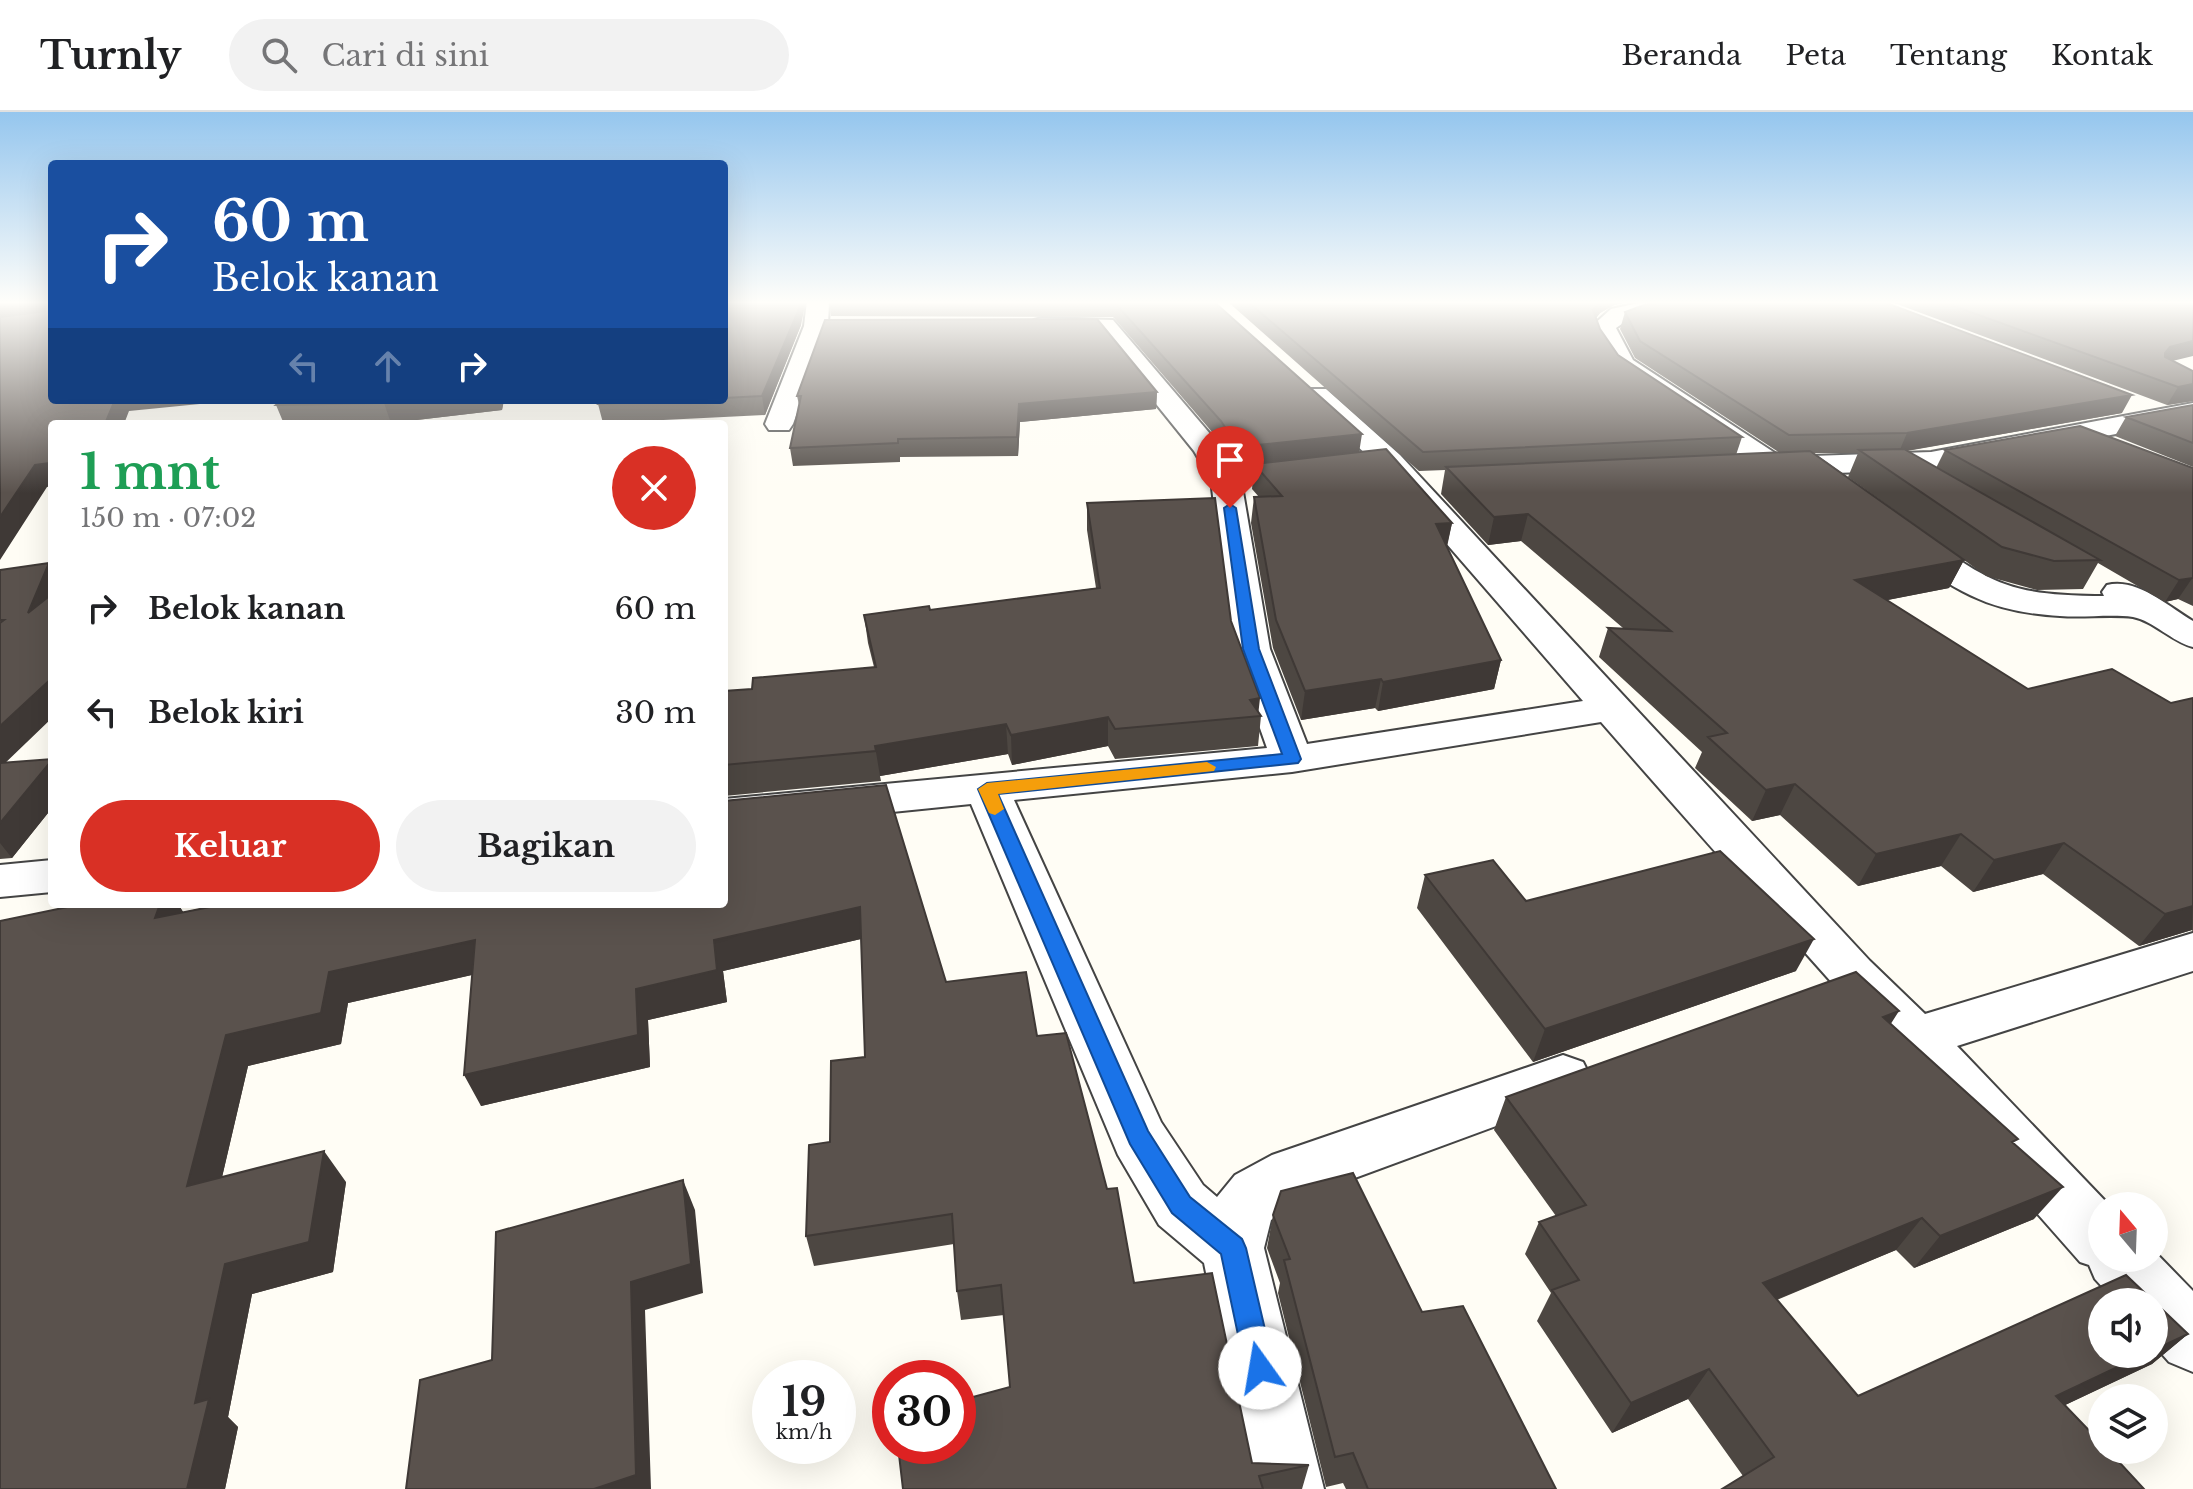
<!DOCTYPE html>
<html lang="id">
<head>
<meta charset="utf-8">
<style>
	:root { --surface:#fff; --page:#f2f2f2; --text:#202124; --muted:#757577; --line:#e0e0e0; --accent:#d93025 }
	body { margin:0; font-family:"Libre Baskerville",serif; background:var(--page); color:var(--text); height:100vh; display:flex; flex-direction:column; font-size:30px; white-space:nowrap }
	* { box-sizing:border-box; margin:0 }
	p { font-size:26px; color:var(--muted) }
	.icon { flex:none; width:44px; height:44px; fill:none; stroke:currentColor; stroke-width:2; stroke-linecap:round; stroke-linejoin:round }
	.map { position:relative; flex:1; overflow:hidden }
	.drawer { position:absolute; left:48px; top:308px; width:680px; height:488px; display:flex; flex-direction:column; background:var(--surface); border-radius:8px; box-shadow:0 8px 32px #0002 }
	.drawer>* { flex:none }
	.guide { position:absolute; left:48px; top:48px; width:680px; height:244px; border-radius:8px; box-shadow:0 8px 32px #0002; background:#1a4fa0; color:#fff; overflow:hidden }
	.needle { width:52px; rotate:341deg }
	.buttons { position:absolute; left:2088px; top:1080px; display:grid; gap:16px }
	.buttons a { display:grid; place-items:center; width:80px; height:80px; border-radius:50%; background:var(--surface); box-shadow:0 8px 32px #0002; font-size:40px }
	.speed { position:absolute; left:752px; top:1248px; display:flex; gap:16px; font-size:40px; font-weight:700; text-align:center }
	.speed>* { display:grid; place-content:center; width:104px; height:104px; border-radius:50%; background:var(--surface); box-shadow:0 8px 32px #0002; line-height:1 }
	.speed small { font-size:20px; font-weight:400 }
	.speed .limit { border:12px solid #d22; background:#fff; color:#111 }
	.pin { position:absolute; display:grid; place-items:center; width:68px; height:68px; color:#fff; margin:-82px -34px; border-radius:50% 50% 50% 0; rotate:-45deg; box-shadow:0 0 8px #0007 }
	.pin .icon { rotate:45deg }
	.me { position:absolute; width:88px; margin:-44px; rotate:347deg; stroke-linejoin:round; filter:drop-shadow(0 0 6px #0008) }
	.turn { display:flex; align-items:center; gap:28px; height:168px; padding:0 32px; font-size:36px }
	.turn .icon { width:104px; height:104px; stroke-width:2.5 }
	.turn b { display:block; font-size:56px; line-height:68px }
	.lanes { display:flex; align-items:center; height:76px; padding:0 32px; background:#0003; justify-content:center; gap:40px; direction:ltr }
	.lanes .off { opacity:.35 }
	.round { display:grid; place-items:center; flex:none; width:84px; height:84px; border-radius:42px; background:var(--page) }
	.head { display:flex; align-items:center; justify-content:space-between; height:136px; padding:0 32px }
	h1 { font-size:48px; font-weight:700; line-height:60px; color:#1e9e55 }
	.action { display:flex; gap:16px; margin-top:auto; padding:16px 32px }
	.action a { flex:1; height:92px; border-radius:48px; background:var(--accent); color:#fff; font-size:32px; font-weight:700; line-height:92px; text-align:center }
	.action a+a { background:var(--page); color:var(--text) }
	ul { padding:0; list-style:none }
	li { display:flex; align-items:center; gap:24px; height:104px; padding:0 32px }
	li div { flex:1 }
	li b { display:block; font-size:30px }
	li em { font-style:normal }
	header { display:flex; align-items:center; gap:48px; box-sizing:border-box; height:112px; padding:0 40px; background:var(--surface); border-bottom:2px solid var(--line) }
	header strong { font-size:38px }
	nav { display:flex; gap:44px; margin-inline-start:auto; font-size:28px }
	.search { width:560px; height:72px; background:var(--page); display:flex; align-items:center; gap:20px; box-sizing:border-box; padding:0 28px; border-radius:44px; color:var(--muted); font-size:30px }
	.map>svg:first-child { display:block }
</style>
</head>
<body>
<header>
<strong>Turnly</strong>
<div class="search"><svg class="icon" aria-label="search" viewBox="0 0 24 24"><circle cx="10" cy="10" r="6"/><path d="M15 15l6 6"/></svg>Cari di sini</div>
<nav><a>Beranda</a><a>Peta</a><a>Tentang</a><a>Kontak</a></nav>
</header>
<div class="map">
<svg width="2193" height="1377" viewBox="0 0 2193 1377">
	<rect width="100%" height="100%" fill="#fffdf5"/>
	<g fill="none" stroke-linecap="round" stroke-linejoin="round">
		<!-- minor casing -->
		<g stroke="#444" stroke-width="4">
			<path id="minor" d="M 807,189 L 829,189 L 828,214 L 793,312 L 789,318 L 769,318 L 765,312 L 804,214 Z
				M 1648,189 L 1706,189 C 1692,206 1640,197 1616,216 L 1633,248 L 1781,345 L 1931,340 L 2193,291 L 2193,307 L 1931,358 L 1771,363 L 1761,360 L 1615,258 L 1598,232 L 1592,214 L 1611,197 Z
				M 1042,206 L 1113,208 L 1217,330 L 1241,368 L 1270,537 L 1307,632 L 1583,589 L 1380,355 L 1308,289 L 1304,283 L 1308,277 L 1326,277 L 1400,343 L 1870,849 L 1925,902 L 2193,821 L 2193,859 L 1957,934 L 2110,1094 L 2102,1094 L 2102,1146 L 2154,1146 L 2154,1139 L 2193,1179 L 2193,1260 L 2169,1250 L 2154,1233 L 2154,1190 L 2116,1190 L 2095,1167 L 2089,1153 L 2080,1150 C 1921,969 1759,791 1601,610 L 1292,660 L 1014,688 L 1161,1010 L 1203,1073 L 1217,1085 L 1235,1063 L 1272,1043 L 1563,943 L 1583,950 L 1591,966 L 1583,982 L 1314,1081 L 1271,1108 L 1264,1136 L 1324,1377 L 1250,1377 L 1204,1151 L 1159,1113 L 1118,1043 L 971,692 L 724,717 L 724,687 L 1267,636 L 1232,537 L 1211,368 L 1194,339 L 1098,220 L 1034,218 L 1030,213 L 1034,208 Z
				M 1907,417 L 1919,420 C 1994,474 2010,483 2104,484 L 2102,480 L 2107,473 C 2136,465 2168,494 2193,509 L 2193,535 C 2172,530 2154,509 2133,505 C 2110,502 2084,506 2060,504 C 1985,500 1953,477 1895,434 L 1891,427 L 1895,420 Z
				M 52,748 L 52,780 L 0,785 L 0,753 Z"/>
		</g>
		<!-- minor -->
		<use href="#minor" fill="#fff" fill-rule="evenodd"/>
	</g>
	<!-- wall -->
	<path fill="#4d4742" fill-rule="evenodd" d="M 724,189 L 801,213 L 765,303 L 603,311 L 598,292 L 600,288 L 724,288 Z
		M 829,189 L 1213,189 L 1359,340 L 1452,411 L 1447,435 L 1501,548 L 1494,577 L 1378,599 L 1375,596 L 1301,608 L 1273,536 L 1251,411 L 1254,385 L 1259,385 L 1252,377 L 1254,353 L 1237,355 L 1219,328 L 1113,205 L 831,204 Z
		M 1227,189 L 1632,189 L 1614,193 L 1600,201 L 1596,206 L 1600,217 L 1618,243 L 1742,325 L 1736,343 L 1780,341 L 1635,246 L 1620,217 L 1625,200 L 2122,301 L 1907,339 L 1936,356 L 1945,338 L 2193,356 L 2193,494 L 2178,487 L 2165,490 L 2098,451 L 2083,477 L 2037,478 L 1986,464 L 1964,448 L 1949,476 L 1887,488 L 2028,577 L 2171,591 L 2193,586 L 2193,820 L 2192,818 L 2139,834 L 2043,762 L 1973,780 L 1941,754 L 1858,774 L 1780,703 L 1752,709 L 1695,656 L 1702,640 L 1599,545 L 1608,516 L 1623,516 L 1521,429 L 1488,433 L 1441,382 L 1445,358 L 1419,359 ZM 1814,341 L 1858,341 L 1848,365 L 1946,435 Z
		M 1889,189 L 2193,189 L 2173,249 L 2193,259 L 2193,289 L 2167,293 Z
		M 1157,280 L 1156,297 L 1020,310 L 1018,344 L 900,345 L 900,350 L 793,354 L 790,336 L 799,293 L 797,284 Z
		M 282,288 L 504,288 L 502,298 L 391,311 L 332,312 L 284,312 L 276,293 Z
		M 2193,293 L 2193,355 L 2115,324 L 2126,305 Z
		M 1087,391 L 1231,509 L 1258,600 L 1261,604 L 1258,634 L 1115,647 L 1108,634 L 1012,653 L 1008,642 L 880,664 L 881,669 L 724,684 L 724,579 L 752,577 L 874,555 L 868,531 L 864,503 L 930,498 L 1096,476 L 1087,418 Z
		M 0,458 L 5,651 L 52,647 L 52,696 L 12,746 L 0,747 Z
		M 724,689 L 946,870 L 1037,924 L 1107,1077 L 1134,1171 L 1252,1351 L 1309,1353 L 1302,1377 L 903,1377 L 1010,1275 L 1004,1203 L 961,1208 L 957,1179 L 954,1132 L 814,1154 L 806,1124 L 830,1030 L 865,945 L 861,827 L 723,859 L 727,890 L 648,908 L 650,955 L 481,994 L 472,863 L 348,891 L 341,932 L 248,954 L 222,1065 L 346,1070 L 333,1160 L 252,1182 L 228,1305 L 238,1315 L 225,1377 L 0,1377 L 82,792 L 178,792 L 183,800 Z
		M 1425,763 L 1526,789 L 1796,859 L 1533,950 L 1417,796 Z
		M 1891,912 L 2015,1032 L 2034,1107 L 1914,1156 L 1896,1138 L 1777,1188 L 1858,1284 L 2188,1222 L 2152,1252 L 2065,1293 L 1743,1364 L 1688,1287 L 1612,1321 L 1537,1209 L 1551,1181 L 1525,1142 L 1539,1110 L 1556,1104 L 1494,1018 L 1506,985 Z
		M 1273,1103 L 1422,1200 L 1556,1377 L 1346,1377 L 1343,1371 L 1326,1375 L 1278,1181 L 1280,1171 L 1267,1136 Z"/>
	<!-- shaded-wall -->
	<path fill="#3f3936" d="M 0,189 L 47,189 L 52,198 L 0,206 Z
		M 800,189 L 806,189 L 801,213 L 765,303 L 762,284 Z
		M 1601,189 L 1632,189 L 1614,193 L 1600,201 L 1589,215 L 1593,198 Z
		M 2193,229 L 2193,244 L 2160,252 L 2165,241 L 2170,235 Z
		M 2193,272 L 2193,289 L 2167,293 L 2178,275 Z
		M 1157,280 L 1156,297 L 1020,310 L 1018,344 L 1017,325 L 1019,292 Z
		M 2132,283 L 2122,301 L 1899,340 L 1907,321 Z
		M 115,288 L 240,288 L 129,299 L 124,312 L 105,312 Z
		M 410,288 L 504,288 L 502,298 L 391,311 L 384,291 Z
		M 1362,322 L 1359,341 L 1237,355 L 1238,335 Z
		M 52,347 L 52,374 L 47,375 L 0,448 L 0,405 L 35,353 Z
		M 1528,402 L 1521,429 L 1488,433 L 1494,405 Z
		M 1452,411 L 1446,437 L 1436,412 Z
		M 1964,448 L 1949,476 L 1842,497 L 1855,468 Z
		M 49,451 L 52,456 L 52,503 L 28,501 Z
		M 2193,465 L 2178,487 L 2165,490 L 2179,468 Z
		M 1501,548 L 1494,577 L 1378,599 L 1383,570 Z
		M 52,566 L 52,606 L 0,656 L 0,614 Z
		M 1381,567 L 1375,596 L 1301,608 L 1305,579 Z
		M 1260,586 L 1258,604 L 1250,588 Z
		M 1108,605 L 1108,634 L 1012,653 L 1011,623 Z
		M 1006,612 L 1008,642 L 880,664 L 875,634 Z
		M 52,648 L 52,696 L 12,746 L 0,731 L 0,711 Z
		M 1795,672 L 1780,703 L 1752,709 L 1766,678 Z
		M 1961,722 L 1941,754 L 1858,774 L 1876,742 Z
		M 2064,731 L 2043,762 L 1973,780 L 1994,748 Z
		M 160,792 L 178,792 L 187,806 L 155,806 Z
		M 2193,794 L 2192,818 L 2139,834 L 2165,802 Z
		M 860,795 L 865,826 L 723,859 L 727,890 L 648,908 L 650,955 L 481,994 L 464,963 L 636,877 L 714,828 Z
		M 1814,827 L 1796,859 L 1533,950 L 1545,917 Z
		M 475,828 L 489,859 L 348,891 L 341,932 L 248,954 L 213,1104 L 187,1074 L 226,923 L 329,860 Z
		M 1899,899 L 1878,932 L 1883,905 Z
		M 324,1039 L 346,1070 L 333,1160 L 252,1182 L 228,1305 L 238,1315 L 225,1377 L 187,1377 L 195,1291 L 225,1152 Z
		M 683,1068 L 695,1098 L 703,1181 L 645,1198 L 651,1377 L 594,1377 L 631,1170 Z
		M 2063,1075 L 2034,1107 L 1914,1156 L 1940,1124 Z
		M 1922,1106 L 1896,1138 L 1741,1202 L 1763,1171 Z
		M 2188,1222 L 2152,1252 L 2023,1313 L 2056,1284 L 2145,1242 L 2154,1242 L 2154,1238 Z
		M 1709,1257 L 1688,1287 L 1612,1321 L 1631,1291 Z"/>
	<!-- building -->
	<path fill="#5a524d" stroke="#3f3936" stroke-width="2" d="M 45,189 L 52,189 L 52,288 L 115,288 L 105,312 L 52,312 L 52,347 L 50,351 L 35,353 L 0,405 L 0,205 L 45,199 Z
		M 724,189 L 800,189 L 799,197 L 762,284 L 724,286 Z
		M 1113,189 L 1213,189 L 1362,322 L 1238,335 L 1221,309 Z
		M 1247,189 L 1601,189 L 1593,198 L 1600,217 L 1618,243 L 1742,325 L 1423,340 Z
		M 1668,189 L 1881,189 L 2132,283 L 1907,321 L 1789,323 L 1640,229 L 1625,200 L 1644,193 Z
		M 1940,189 L 2193,189 L 2193,229 L 2170,235 L 2165,241 L 2165,245 L 2193,259 L 2193,272 L 2178,275 Z
		M 1097,207 L 1157,280 L 1019,292 L 1017,325 L 898,327 L 898,331 L 790,336 L 801,284 L 797,284 L 825,208 Z
		M 282,288 L 410,288 L 384,291 L 276,293 Z
		M 600,288 L 688,288 L 598,292 Z
		M 2193,293 L 2193,331 L 2126,305 Z
		M 2080,314 L 2193,356 L 2193,466 L 2179,468 L 1945,338 Z
		M 1386,337 L 1452,411 L 1436,412 L 1501,548 L 1383,570 L 1381,567 L 1305,579 L 1276,508 L 1254,385 L 1282,384 L 1254,352 Z
		M 1904,337 L 2100,448 L 2054,449 L 2002,435 L 1859,338 Z
		M 1810,339 L 1964,448 L 1855,468 L 2028,577 L 2112,557 L 2171,591 L 2193,586 L 2193,794 L 2165,802 L 2064,731 L 1994,748 L 1961,722 L 1876,742 L 1795,672 L 1766,678 L 1708,625 L 1727,621 L 1608,516 L 1671,519 L 1528,402 L 1494,405 L 1446,355 Z
		M 1215,386 L 1231,509 L 1260,586 L 1250,588 L 1261,604 L 1115,617 L 1108,605 L 1011,623 L 1006,612 L 875,634 L 876,639 L 724,653 L 724,579 L 752,577 L 753,566 L 876,555 L 864,503 L 929,494 L 930,498 L 1100,476 L 1087,391 Z
		M 49,451 L 28,501 L 52,482 L 52,566 L 0,614 L 0,511 L 4,508 L 0,508 L 0,458 Z
		M 52,647 L 52,648 L 0,711 L 0,651 Z
		M 886,673 L 946,870 L 1026,860 L 1037,924 L 1066,921 L 1107,1077 L 1117,1076 L 1134,1171 L 1212,1161 L 1252,1351 L 1309,1353 L 1259,1364 L 1263,1377 L 903,1377 L 898,1334 L 958,1334 L 958,1289 L 1010,1275 L 1001,1173 L 957,1179 L 952,1102 L 806,1124 L 809,1033 L 830,1030 L 831,949 L 865,945 L 860,795 L 714,828 L 717,858 L 636,877 L 638,923 L 464,963 L 475,828 L 329,860 L 321,901 L 226,923 L 187,1074 L 324,1039 L 309,1130 L 225,1152 L 195,1291 L 209,1287 L 187,1377 L 0,1377 L 0,809 L 82,792 L 160,792 L 155,806 L 225,792 L 724,792 L 724,689 Z
		M 1720,739 L 1814,827 L 1545,917 L 1425,763 L 1493,748 L 1526,789 Z
		M 1856,860 L 1899,899 L 1883,905 L 2018,1027 L 2012,1030 L 2063,1075 L 1940,1124 L 1922,1106 L 1763,1171 L 1858,1284 L 2126,1163 L 2188,1222 L 2154,1238 L 2154,1190 L 2102,1190 L 2102,1242 L 2145,1242 L 2056,1284 L 2102,1332 L 2102,1338 L 2108,1338 L 2144,1377 L 1722,1377 L 1774,1345 L 1709,1257 L 1631,1291 L 1552,1178 L 1579,1168 L 1539,1110 L 1586,1093 L 1506,985 Z
		M 1353,1061 L 1422,1200 L 1463,1194 L 1556,1377 L 1368,1377 L 1353,1341 L 1335,1345 L 1284,1148 L 1290,1147 L 1273,1103 L 1281,1079 Z
		M 683,1068 L 691,1152 L 631,1170 L 636,1363 L 594,1377 L 406,1377 L 420,1268 L 492,1248 L 496,1120 Z"/>
	<!-- sky -->
	<linearGradient id="sky" x2="0" y2="1"><stop stop-color="#95c6ee"/><stop offset="0.5" stop-color="#fffefa"/><stop offset="1" stop-color="#fffefa" stop-opacity="0"/></linearGradient>
	<rect width="2193" height="381" fill="url(#sky)"/>
	<!-- route -->
	<path fill="#1a73e8" stroke="#114b97" stroke-width="2" d="M 1230,392 L 1236,396 L 1259,537 L 1301,647 L 1298,651 L 998,682 L 1148,1019 L 1190,1085 L 1242,1127 L 1246,1136 L 1274,1256 L 1270,1266 L 1260,1271 L 1250,1266 L 1245,1256 L 1221,1142 L 1172,1101 L 1130,1032 L 978,677 L 987,671 L 1282,642 L 1243,537 L 1224,396 Z"/>
	<!-- slow -->
	<path fill="#f59e0b" d="M 1207,650 L 1216,655 L 1214,659 L 998,682 L 1004,697 L 995,703 L 989,701 L 978,677 L 987,671 Z"/>
</svg>
<div class="buttons">
<a><svg class="needle" viewBox="-14 -14 28 28"><path d="M0-13l5 13h-10z" fill="#e53935"/><path d="M0 13l5-13h-10z" fill="#757577"/></svg></a>
<a><svg class="icon" aria-label="sound" viewBox="0 0 24 24"><path d="M4 9h4l5-4v14l-5-4H4zM17 9q2 3 0 6"/></svg></a>
<a><svg class="icon" aria-label="layers" viewBox="0 0 24 24"><path d="M12 4l9 5-9 5-9-5zM3 14l9 5 9-5"/></svg></a>
</div>
<div class="speed"><div>19<small>km/h</small></div><div class="limit">30</div></div>
<div class="pin" style="left:1230px;top:396px;background:#d93025"><svg class="icon" aria-label="arrive" viewBox="0 0 24 24"><path d="M6 21V4h12l-3 4 3 4H6"/></svg></div>
<svg class="me" style="left:1260px;top:1256px" viewBox="-20 -20 40 40"><circle r="19" fill="#fff"/><path d="M0-13L10 11 0 6-10 11z" fill="#1a73e8"/></svg>
<div class="guide">
<div class="turn"><svg class="icon" aria-label="right" viewBox="0 0 24 24"><path d="M7 20v-9h11M14 6l5 5-5 5"/></svg><div><b>60 m</b>Belok kanan</div></div>
<div class="lanes"><svg class="icon off" aria-label="left" viewBox="0 0 24 24"><path d="M17 20v-9H6M10 6l-5 5 5 5"/></svg><svg class="icon off" aria-label="ahead" viewBox="0 0 24 24"><path d="M12 20V5M6 11l6-6 6 6"/></svg><svg class="icon" aria-label="right" viewBox="0 0 24 24"><path d="M7 20v-9h11M14 6l5 5-5 5"/></svg></div>
</div>
<section class="drawer">
<div class="head"><div><h1>1 mnt</h1><p>150 m · 07:02</p></div><a class="round" style="background:#d93025;color:#fff"><svg class="icon" aria-label="close" viewBox="0 0 24 24"><path d="M6 6l12 12M18 6L6 18"/></svg></a></div>
<ul>
<li><svg class="icon" aria-label="right" viewBox="0 0 24 24"><path d="M7 20v-9h11M14 6l5 5-5 5"/></svg><div><b>Belok kanan</b></div><em>60 m</em></li>
<li><svg class="icon" aria-label="left" viewBox="0 0 24 24"><path d="M17 20v-9H6M10 6l-5 5 5 5"/></svg><div><b>Belok kiri</b></div><em>30 m</em></li>
</ul>
<div class="action"><a>Keluar</a><a>Bagikan</a></div>
</section>
</div>
</body>
</html>
